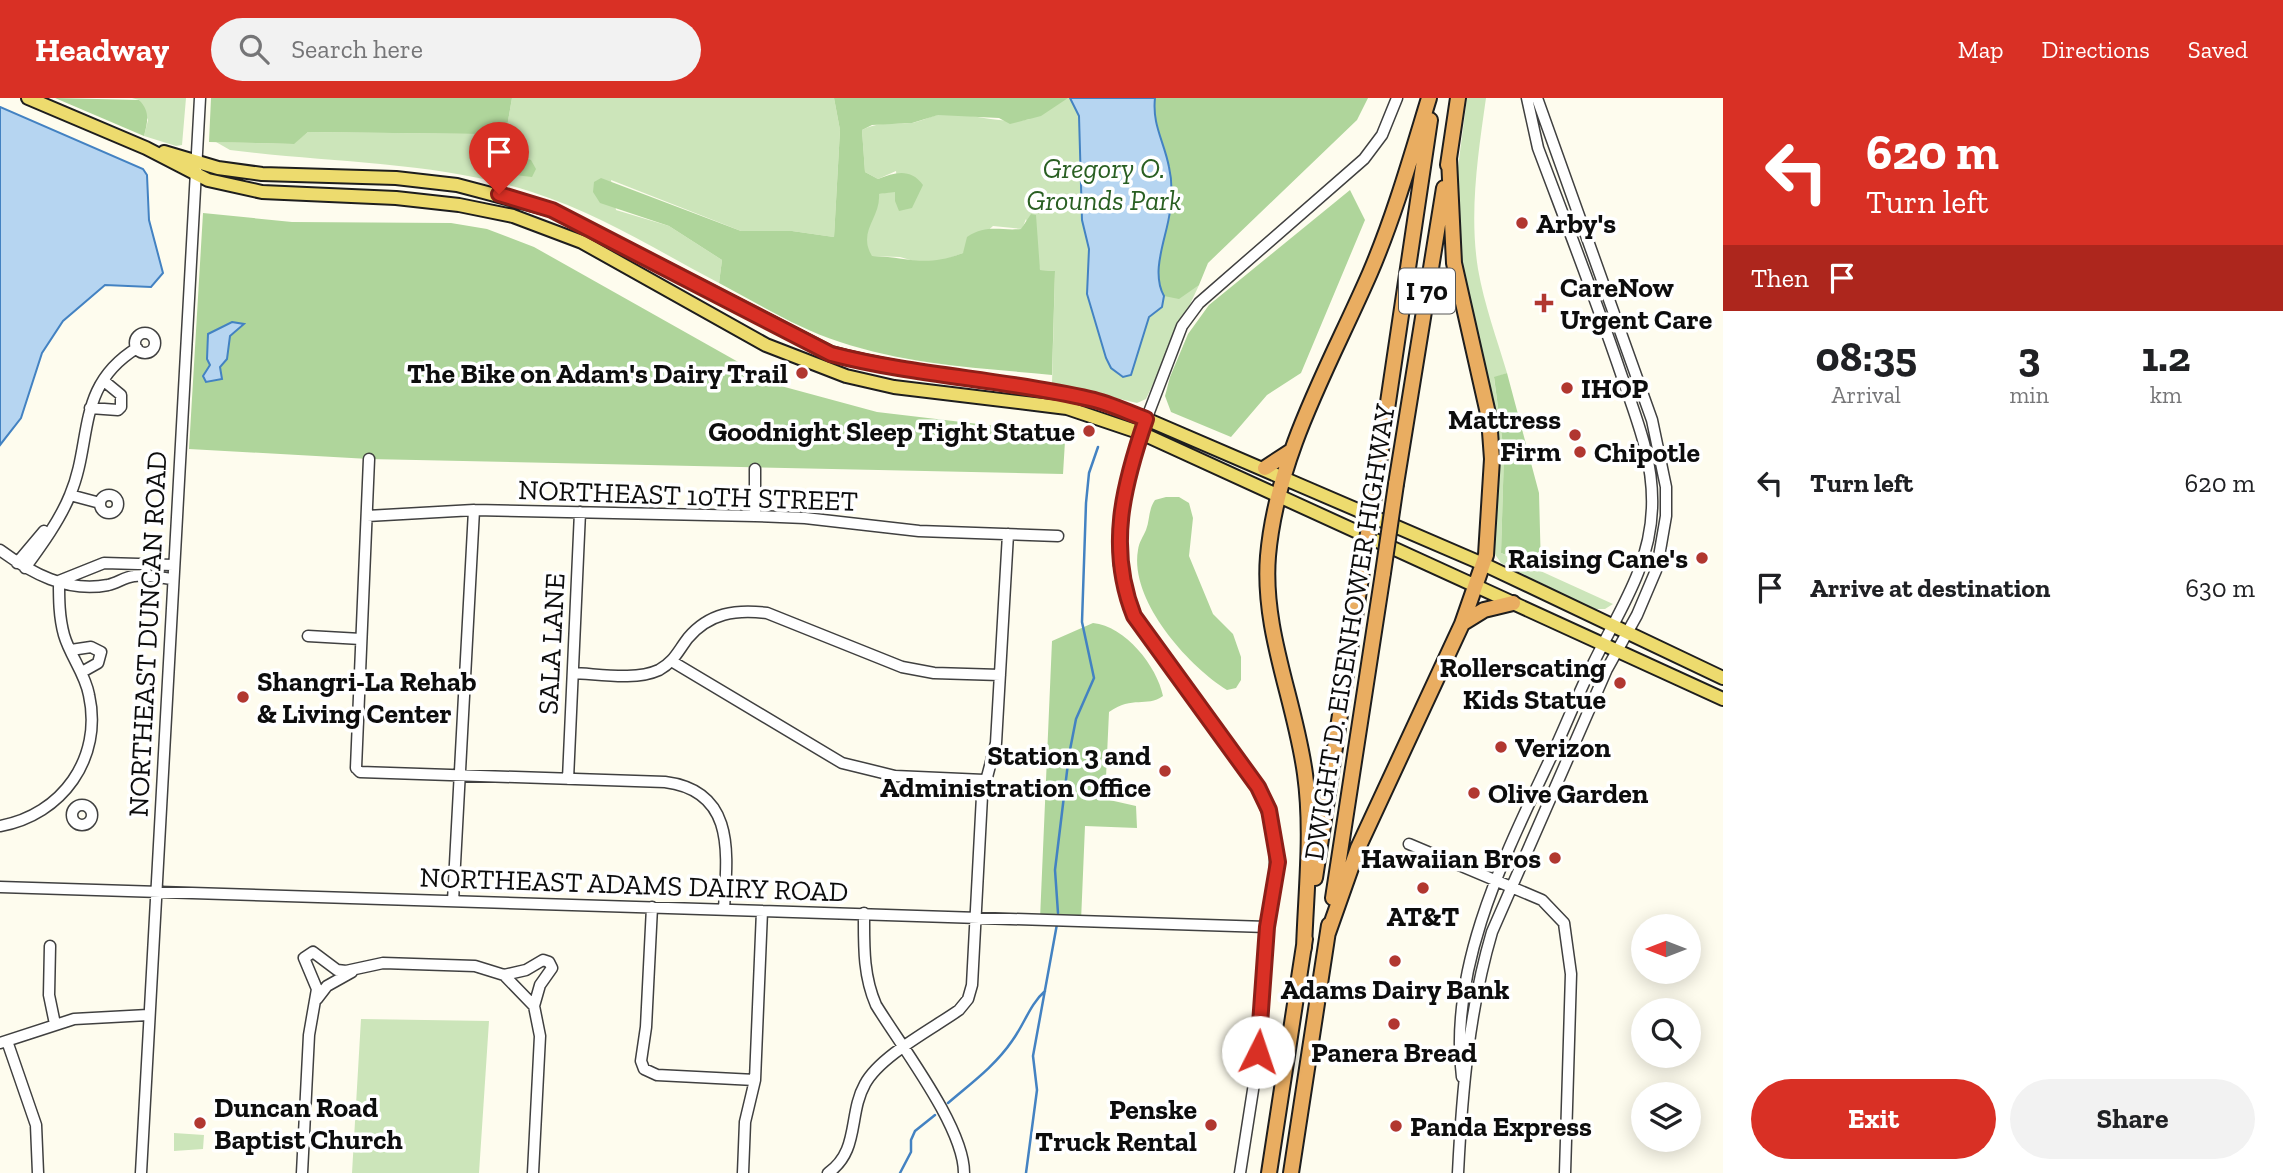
<!DOCTYPE html>
<html lang="en">
<head>
<meta charset="utf-8">
<style>
	:root { --surface:#fff; --page:#f2f2f2; --text:#202124; --muted:#757577; --accent:#d93025 }
	body { margin:0; font-family:"Zilla Slab",serif; background:var(--page); color:var(--text); height:100vh; display:flex; flex-direction:column; font-size:26px; white-space:nowrap }
	* { box-sizing:border-box; margin:0 }
	p { font-size:23px; color:var(--muted) }
	.icon { flex:none; width:38px; height:38px; fill:none; stroke:currentColor; stroke-width:2; stroke-linecap:round; stroke-linejoin:round }
	.map { position:relative; flex:1; overflow:hidden }
	.panel { display:flex; flex-direction:column; background:var(--surface); width:560px }
	.panel>* { flex:none }
	.banner { background:#d93025; color:#fff; overflow:hidden }
	.needle { width:46px; rotate:270deg }
	.fabs { position:absolute; left:1631px; top:816px; display:grid; gap:14px }
	.fabs a { display:grid; place-items:center; width:70px; height:70px; border-radius:50%; background:var(--surface); box-shadow:0 4px 18px #0003; font-size:35px }
	.pin { position:absolute; display:grid; place-items:center; width:60px; height:60px; color:#fff; margin:-72px -30px; border-radius:50% 50% 50% 0; rotate:-45deg; box-shadow:0 0 7px #0007 }
	.pin .icon { rotate:45deg }
	.me { position:absolute; width:77px; margin:-38px; rotate:4deg; stroke-linejoin:round; filter:drop-shadow(0 0 5px #0008) }
	.turn { display:flex; align-items:center; gap:24px; height:147px; padding:0 28px; font-size:32px }
	.turn .icon { width:91px; height:91px; stroke-width:2.5 }
	.turn b { display:block; font-size:49px; line-height:60px }
	.then { display:flex; align-items:center; height:66px; padding:0 28px; background:#0003; gap:14px; font-size:26px }
	.eta { display:flex; justify-content:space-evenly; align-items:center; height:119px; text-align:center }
	.eta b { font-size:42px; font-weight:800; line-height:49px }
	.cta { display:flex; gap:14px; margin-top:auto; padding:14px 28px }
	.cta a { flex:1; height:80px; border-radius:42px; background:var(--accent); color:#fff; font-size:28px; font-weight:800; line-height:80px; text-align:center }
	.cta a+a { background:var(--page); color:var(--text) }
	ul { padding:0; list-style:none }
	li { display:flex; align-items:center; gap:21px; height:105px; padding:0 28px }
	li div { flex:1 }
	li b { display:block; font-size:26px }
	li em { font-style:normal }
	header { display:flex; align-items:center; gap:42px; box-sizing:border-box; height:98px; padding:0 35px; background:var(--accent); color:#fff }
	header strong { font-size:33px }
	nav { display:flex; gap:38px; margin-inline-start:auto; font-size:24px }
	.search { width:490px; height:63px; background:var(--page); display:flex; align-items:center; gap:18px; box-sizing:border-box; padding:0 24px; border-radius:38px; color:var(--muted); font-size:26px }
	main { display:flex; flex:1; min-height:0 }
	.map>svg:first-child { display:block }
</style>
</head>
<body>
<header>
<strong>Headway</strong>
<div class="search"><svg class="icon" aria-label="search" viewBox="0 0 24 24"><circle cx="10" cy="10" r="6"/><path d="M15 15l6 6"/></svg>Search here</div>
<nav><a>Map</a><a>Directions</a><a>Saved</a></nav>
</header>
<main>
<div class="map">
<svg width="1723" height="1075" viewBox="0 0 1723 1075">
	<rect width="100%" height="100%" fill="#fefcee"/>
	<!-- green -->
	<path fill="#cce5ba" d="M 132,0 L 186,0 L 182,47 L 176,48 L 144,38 L 148,22 L 139,2 Z
		M 512,0 L 834,0 L 840,32 L 834,139 L 792,133 L 741,133 L 611,82 L 616,112 L 669,128 L 722,162 L 719,185 C 658,153 598,115 532,94 C 435,63 330,65 230,52 L 216,44 L 293,46 L 308,34 L 479,36 L 480,51 L 507,54 L 499,51 L 496,35 L 507,29 Z
		M 1028,0 L 1168,0 L 1174,57 L 1165,186 L 1199,187 L 1146,301 L 1137,305 L 1052,285 L 1055,173 L 1040,172 L 1026,121 L 1022,131 L 993,128 L 963,155 L 939,164 L 921,165 L 900,159 L 871,158 C 860,137 872,117 879,96 L 895,93 L 900,113 L 896,73 L 878,81 L 865,74 L 862,32 C 879,23 893,27 911,25 C 920,24 928,19 937,17 C 969,13 1000,28 1030,21 Z
		M 1467,0 L 1486,0 C 1478,56 1469,115 1478,171 C 1484,206 1497,241 1507,275 L 1494,280 L 1504,355 L 1501,455 L 1613,506 L 1605,511 L 1593,511 L 1501,465 L 1492,452 L 1496,400 L 1456,125 L 1457,77 Z
		M 361,921 L 489,923 L 479,1075 L 352,1075 Z
		M 174,1035 L 204,1037 L 203,1051 L 174,1053 Z"/>
	<!-- forest -->
	<path fill="#afd59b" d="M 55,0 L 139,2 C 150,13 148,23 144,38 Z
		M 211,0 L 512,0 L 507,29 L 496,35 L 499,51 L 531,62 L 536,71 L 532,79 L 497,75 L 482,68 L 479,36 L 308,34 L 294,46 L 209,44 Z
		M 834,0 L 1068,0 L 1041,18 L 1010,26 L 999,20 L 938,17 L 912,25 L 872,27 L 862,32 L 865,74 L 878,81 C 895,74 911,70 923,87 L 912,110 L 899,113 L 895,103 L 895,94 L 879,96 C 881,120 857,133 872,158 C 910,159 924,170 963,155 L 967,139 C 987,126 1000,133 1021,131 L 1031,116 L 1036,117 L 1040,172 L 1055,173 L 1052,277 C 981,270 909,267 840,244 C 797,230 759,206 719,185 L 722,162 L 669,128 L 600,105 L 593,94 L 594,84 L 601,80 L 741,133 L 792,133 L 834,139 L 840,32 Z
		M 1155,0 L 1368,0 L 1357,22 L 1208,165 L 1199,187 L 1179,201 L 1164,198 C 1149,172 1168,140 1170,113 C 1173,74 1150,37 1155,0 Z
		M 1350,92 L 1365,122 L 1301,275 L 1267,297 L 1231,339 L 1171,314 L 1165,298 L 1170,279 L 1188,236 L 1209,207 Z
		M 203,115 L 292,124 L 451,125 L 487,131 L 534,149 L 781,288 L 877,314 L 1004,329 L 1065,343 L 1063,376 L 369,361 L 189,351 Z
		M 1507,275 L 1539,395 L 1541,471 L 1501,455 L 1504,355 L 1494,279 Z
		M 1166,399 L 1179,399 L 1189,405 L 1193,420 L 1189,458 L 1213,516 L 1233,536 L 1241,559 L 1241,582 L 1236,590 L 1227,592 C 1188,568 1129,502 1138,452 C 1139,444 1143,439 1146,432 C 1150,422 1148,412 1155,402 Z
		M 1093,525 C 1125,528 1157,568 1163,598 C 1146,610 1133,597 1109,614 L 1105,701 L 1136,708 L 1137,730 L 1085,728 L 1081,823 L 1040,821 L 1052,543 Z"/>
	<!-- water -->
	<path fill="#b6d5f1" stroke="#4382c2" stroke-width="2" d="M 1070,0 L 1155,0 C 1152,27 1164,43 1169,69 C 1172,82 1172,99 1170,113 C 1167,139 1150,173 1164,198 L 1162,209 L 1149,219 L 1131,277 L 1123,279 L 1111,270 L 1106,260 L 1087,196 L 1089,151 L 1082,122 L 1079,18 Z
		M 0,9 L 143,71 L 147,77 L 149,122 L 163,175 L 151,189 L 105,187 L 63,223 L 42,255 L 21,320 L 0,347 Z
		M 232,224 L 244,226 L 230,238 L 227,261 L 220,269 L 222,281 L 206,284 L 203,278 L 210,267 L 207,261 L 208,236 Z"/>
	<g fill="none" stroke-linecap="round" stroke-linejoin="round">
		<!-- stream -->
		<path stroke="#4382c2" stroke-width="2.5" d="M 1058,815 L 1055,772 L 1069,657 L 1076,621 L 1094,580 L 1082,524 L 1086,405 L 1089,375 L 1098,349
			M 948,1005 C 970,986 995,968 1012,943 C 1024,927 1030,906 1045,893
			M 900,1075 L 911,1054 L 911,1042 L 915,1033 L 935,1017
			M 1026,1075 L 1037,992 L 1033,958 L 1057,826"/>
		<!-- minor casing -->
		<g stroke="#404040" stroke-width="13">
			<path id="minor" d="M135 245a10 10 0 1 1 20 0a10 10 0 1 1-20 0Z
				M 90,310 L 118,312 L 121,309 L 121,297 L 104,283
				M100 406a9 9 0 1 1 18 0a9 9 0 1 1-18 0Z
				M 70,397 L 100,405
				M 367,418 L 474,412 L 755,418 L 805,420 L 919,433 L 1058,438
				M 755,418 L 755,371
				M 0,452 C 31,475 67,495 108,487 C 117,485 125,479 134,478 C 145,476 161,480 173,481
				M 17,465 L 44,433
				M 25,470 C 41,448 60,422 70,397 C 93,343 75,288 137,250
				M 59,483 L 104,465 L 173,467
				M 308,538 L 361,541
				M 71,552 L 91,549 L 101,554 L 98,565 L 82,574
				M 673,564 L 842,665 L 895,678 L 984,682
				M 573,575 C 599,576 635,583 659,572 C 674,564 678,553 688,540 C 709,515 736,511 767,515 L 902,569 L 934,575 L 1000,577
				M 356,670 L 360,674 L 665,684 C 737,693 727,758 724,811
				M 356,670 L 369,361
				M 568,681 L 580,414
				M72 717a10 10 0 1 1 20 0a10 10 0 1 1-20 0Z
				M 0,728 C 62,717 103,660 89,597 C 85,575 70,558 64,537 C 59,519 59,501 59,483
				M 1409,746 L 1542,802 L 1564,825 L 1571,876 L 1565,1075
				M 0,789 L 1267,829
				M 453,803 L 474,412
				M 652,809 L 646,929 L 641,963 L 644,971 L 657,977 L 755,982
				M 864,815 C 864,848 863,877 876,907 C 901,948 964,1029 964,1075
				M 50,848 L 49,897 L 55,926
				M 504,877 L 534,908
				M 317,901 L 327,888 L 352,874
				M 7,943 L 36,1027 L 38,1075
				M 0,945 L 74,921 L 148,917
				M 1462,979 C 1448,868 1506,755 1552,657 C 1566,627 1578,596 1593,566 C 1618,514 1650,470 1652,410 C 1654,359 1634,315 1618,267 C 1593,194 1565,122 1538,50 L 1527,0
				M 141,1075 L 200,0
				M 302,1075 L 309,937 L 317,891 L 304,860 L 313,854 L 337,872 L 346,873 L 383,865 L 475,868 L 504,877 L 526,872 L 543,862 L 549,864 L 552,870 L 540,887 L 534,908 L 540,938 L 533,1075
				M 743,1075 L 745,1024 L 755,982 L 762,813
				M 828,1075 C 860,1053 848,1016 865,986 C 880,958 932,931 959,912 L 968,901 L 972,887 L 982,698 L 996,645 L 1008,436
				M 1240,1075 L 1258,960 L 1267,829 L 1275,792 L 1275,736 L 1258,689 L 1134,518 L 1119,467 L 1118,439 L 1123,404 L 1141,335 L 1182,228 L 1199,205 L 1364,61 L 1382,37 L 1397,0
				M 1458,1075 C 1462,994 1469,912 1492,834 L 1607,571 L 1637,517 L 1657,470 L 1666,418 L 1666,389 L 1652,322 L 1537,0"/>
		</g>
		<!-- major casing -->
		<g stroke="#1e1e1e" stroke-width="16">
			<path id="major" d="M 28,0 L 146,50 L 208,82 L 262,94 L 396,100 L 459,107 L 513,118 L 582,144 L 766,247 L 846,278 L 894,289 L 1067,310 L 1141,335 L 1723,601
				M 164,54 L 218,70 L 262,76 L 396,80 L 457,87 L 552,112 L 831,255 C 916,278 1004,281 1090,301 C 1109,305 1127,314 1146,321 L 1483,466 L 1723,580"/>
		</g>
		<!-- highway casing -->
		<g stroke="#1e1e1e" stroke-width="18">
			<path id="highway" d="M 1448,67 L 1458,0
				M 1265,370 L 1291,353
				M 1376,385 L 1430,22
				M 1396,386 L 1444,90
				M 1463,525 L 1484,512 L 1513,505
				M 1315,780 L 1362,473
				M 1333,800 L 1383,475
				M 1328,835 L 1358,750 L 1462,526 L 1486,457 L 1492,361 L 1489,320 L 1454,165 L 1449,61
				M 1304,850 C 1306,792 1313,733 1305,676 C 1295,602 1262,533 1268,458 C 1277,356 1330,267 1370,175 C 1394,119 1411,59 1429,0
				M 1269,1075 L 1305,841
				M 1291,1075 L 1329,827"/>
		</g>
		<!-- minor -->
		<use href="#minor" stroke="#fff" stroke-width="10"/>
		<!-- major -->
		<use href="#major" stroke="#eddb6e" stroke-width="12"/>
		<!-- highway -->
		<use href="#highway" stroke="#e9ad61" stroke-width="14"/>
		<!-- highway-bridge casing -->
		<g stroke="#1e1e1e" stroke-width="18" stroke-linecap="butt">
			<path id="highway-bridge" d="M 1362,473 L 1376,385
				M 1383,475 L 1396,386"/>
		</g>
		<!-- highway-bridge -->
		<use href="#highway-bridge" stroke="#e9ad61" stroke-width="14"/>
	</g>
	<g fill="none" stroke-linecap="round" stroke-linejoin="round">
		<!-- route casing -->
		<g stroke="#8d1f18" stroke-width="18">
			<path id="route" d="M 499,96 L 552,112 L 831,256 C 916,278 1004,281 1090,301 C 1109,305 1127,314 1146,321 C 1123,388 1107,450 1134,518 L 1258,689 L 1269,712 L 1278,764 L 1267,829 L 1258,954"/>
		</g>
		<!-- route -->
		<use href="#route" stroke="#d93025" stroke-width="12"/>
	</g>
	<!-- markers -->
	<g fill="#b13730" stroke="#fff" stroke-width="2.5">
		<circle cx="1522" cy="125" r="7"/>
		<path d="M1540.5 194.5h7v7h7v7h-7v7h-7v-7h-7v-7h7z"/>
		<circle cx="802" cy="275" r="7"/>
		<circle cx="1567" cy="290" r="7"/>
		<circle cx="1089" cy="333" r="7"/>
		<circle cx="1575" cy="337" r="7"/>
		<circle cx="1580" cy="354" r="7"/>
		<circle cx="1702" cy="460" r="7"/>
		<circle cx="1620" cy="585" r="7"/>
		<circle cx="243" cy="599" r="7"/>
		<circle cx="1501" cy="649" r="7"/>
		<circle cx="1165" cy="673" r="7"/>
		<circle cx="1474" cy="695" r="7"/>
		<circle cx="1555" cy="760" r="7"/>
		<circle cx="1423" cy="790" r="7"/>
		<circle cx="1395" cy="863" r="7"/>
		<circle cx="1394" cy="926" r="7"/>
		<circle cx="200" cy="1025" r="7"/>
		<circle cx="1211" cy="1027" r="7"/>
		<circle cx="1396" cy="1028" r="7"/>
	</g>
	<g text-anchor="middle" stroke-width="7" stroke-linejoin="round" paint-order="stroke">
		<!-- shield labels -->
		<rect fill="#fff" stroke="#565656" stroke-width="2" x="1399" y="170.5" width="56" height="45" rx="5"/>
		<g font-size="26" font-weight="bold" fill="#0d0d0d">
			<text x="1427" y="202">I 70</text>
		</g>
		<!-- park labels -->
		<g font-size="28" font-style="italic" fill="#295f22" stroke="#fff">
			<text x="1104" y="80">Gregory O.<tspan x="1104" dy="32">Grounds Park</tspan></text>
		</g>
		<!-- poi labels -->
		<g font-size="28" font-weight="bold" fill="#0d0d0d" stroke="#fff" text-anchor="start">
			<text x="1536" y="135">Arby's</text>
			<text x="1560" y="199">CareNow<tspan x="1560" dy="32">Urgent Care</tspan></text>
			<text x="788" y="285" text-anchor="end">The Bike on Adam's Dairy Trail</text>
			<text x="1581" y="300">IHOP</text>
			<text x="1561" y="331" text-anchor="end">Mattress<tspan x="1561" dy="32">Firm</tspan></text>
			<text x="1075" y="343" text-anchor="end">Goodnight Sleep Tight Statue</text>
			<text x="1594" y="364">Chipotle</text>
			<text x="1688" y="470" text-anchor="end">Raising Cane's</text>
			<text x="1606" y="579" text-anchor="end">Rollerscating<tspan x="1606" dy="32">Kids Statue</tspan></text>
			<text x="257" y="593">Shangri-La Rehab<tspan x="257" dy="32">&amp; Living Center</tspan></text>
			<text x="1515" y="659">Verizon</text>
			<text x="1151" y="667" text-anchor="end">Station 3 and<tspan x="1151" dy="32">Administration Office</tspan></text>
			<text x="1488" y="705">Olive Garden</text>
			<text x="1541" y="770" text-anchor="end">Hawaiian Bros</text>
			<text x="1423" y="828" text-anchor="middle">AT&amp;T</text>
			<text x="1395" y="901" text-anchor="middle">Adams Dairy Bank</text>
			<text x="1394" y="964" text-anchor="middle">Panera Bread</text>
			<text x="214" y="1019">Duncan Road<tspan x="214" dy="32">Baptist Church</tspan></text>
			<text x="1197" y="1021" text-anchor="end">Penske<tspan x="1197" dy="32">Truck Rental</tspan></text>
			<text x="1410" y="1038">Panda Express</text>
		</g>
		<!-- street labels -->
		<g font-size="28" fill="#0d0d0d" stroke="#fff">
			<text transform="translate(688 397) rotate(2)" y="10">NORTHEAST 10TH STREET</text>
			<text transform="translate(1349 534) rotate(-81)" y="10">DWIGHT D. EISENHOWER HIGHWAY</text>
			<text transform="translate(147 536) rotate(-87)" y="10">NORTHEAST DUNCAN ROAD</text>
			<text transform="translate(551 546) rotate(-87)" y="10">SALA LANE</text>
			<text transform="translate(634 786) rotate(2)" y="10">NORTHEAST ADAMS DAIRY ROAD</text>
		</g>
	</g>
</svg>
<div class="fabs">
<a><svg class="needle" viewBox="-14 -14 28 28"><path d="M0-13l5 13h-10z" fill="#e53935"/><path d="M0 13l5-13h-10z" fill="#757577"/></svg></a>
<a><svg class="icon" aria-label="search" viewBox="0 0 24 24"><circle cx="10" cy="10" r="6"/><path d="M15 15l6 6"/></svg></a>
<a><svg class="icon" aria-label="layers" viewBox="0 0 24 24"><path d="M12 4l9 5-9 5-9-5zM3 14l9 5 9-5"/></svg></a>
</div>
<div class="pin" style="left:499px;top:96px;background:#d93025"><svg class="icon" aria-label="arrive" viewBox="0 0 24 24"><path d="M6 21V4h12l-3 4 3 4H6"/></svg></div>
<svg class="me" style="left:1258px;top:954px" viewBox="-20 -20 40 40"><circle r="19" fill="#fff"/><path d="M0-13L10 11 0 6-10 11z" fill="#d93025"/></svg>
</div>
<section class="panel">
<div class="banner">
<div class="turn"><svg class="icon" aria-label="left" viewBox="0 0 24 24"><path d="M17 20v-9H6M10 6l-5 5 5 5"/></svg><div><b>620 m</b>Turn left</div></div>
<div class="then">Then<svg class="icon" aria-label="arrive" viewBox="0 0 24 24"><path d="M6 21V4h12l-3 4 3 4H6"/></svg></div>
</div>
<div class="eta">
<div><b>08:35</b><p>Arrival</p></div>
<div><b>3</b><p>min</p></div>
<div><b>1.2</b><p>km</p></div>
</div>
<ul>
<li><svg class="icon" aria-label="left" viewBox="0 0 24 24"><path d="M17 20v-9H6M10 6l-5 5 5 5"/></svg><div><b>Turn left</b></div><em>620 m</em></li>
<li><svg class="icon" aria-label="arrive" viewBox="0 0 24 24"><path d="M6 21V4h12l-3 4 3 4H6"/></svg><div><b>Arrive at destination</b></div><em>630 m</em></li>
</ul>
<div class="cta"><a>Exit</a><a>Share</a></div>
</section>
</main>
</body>
</html>
